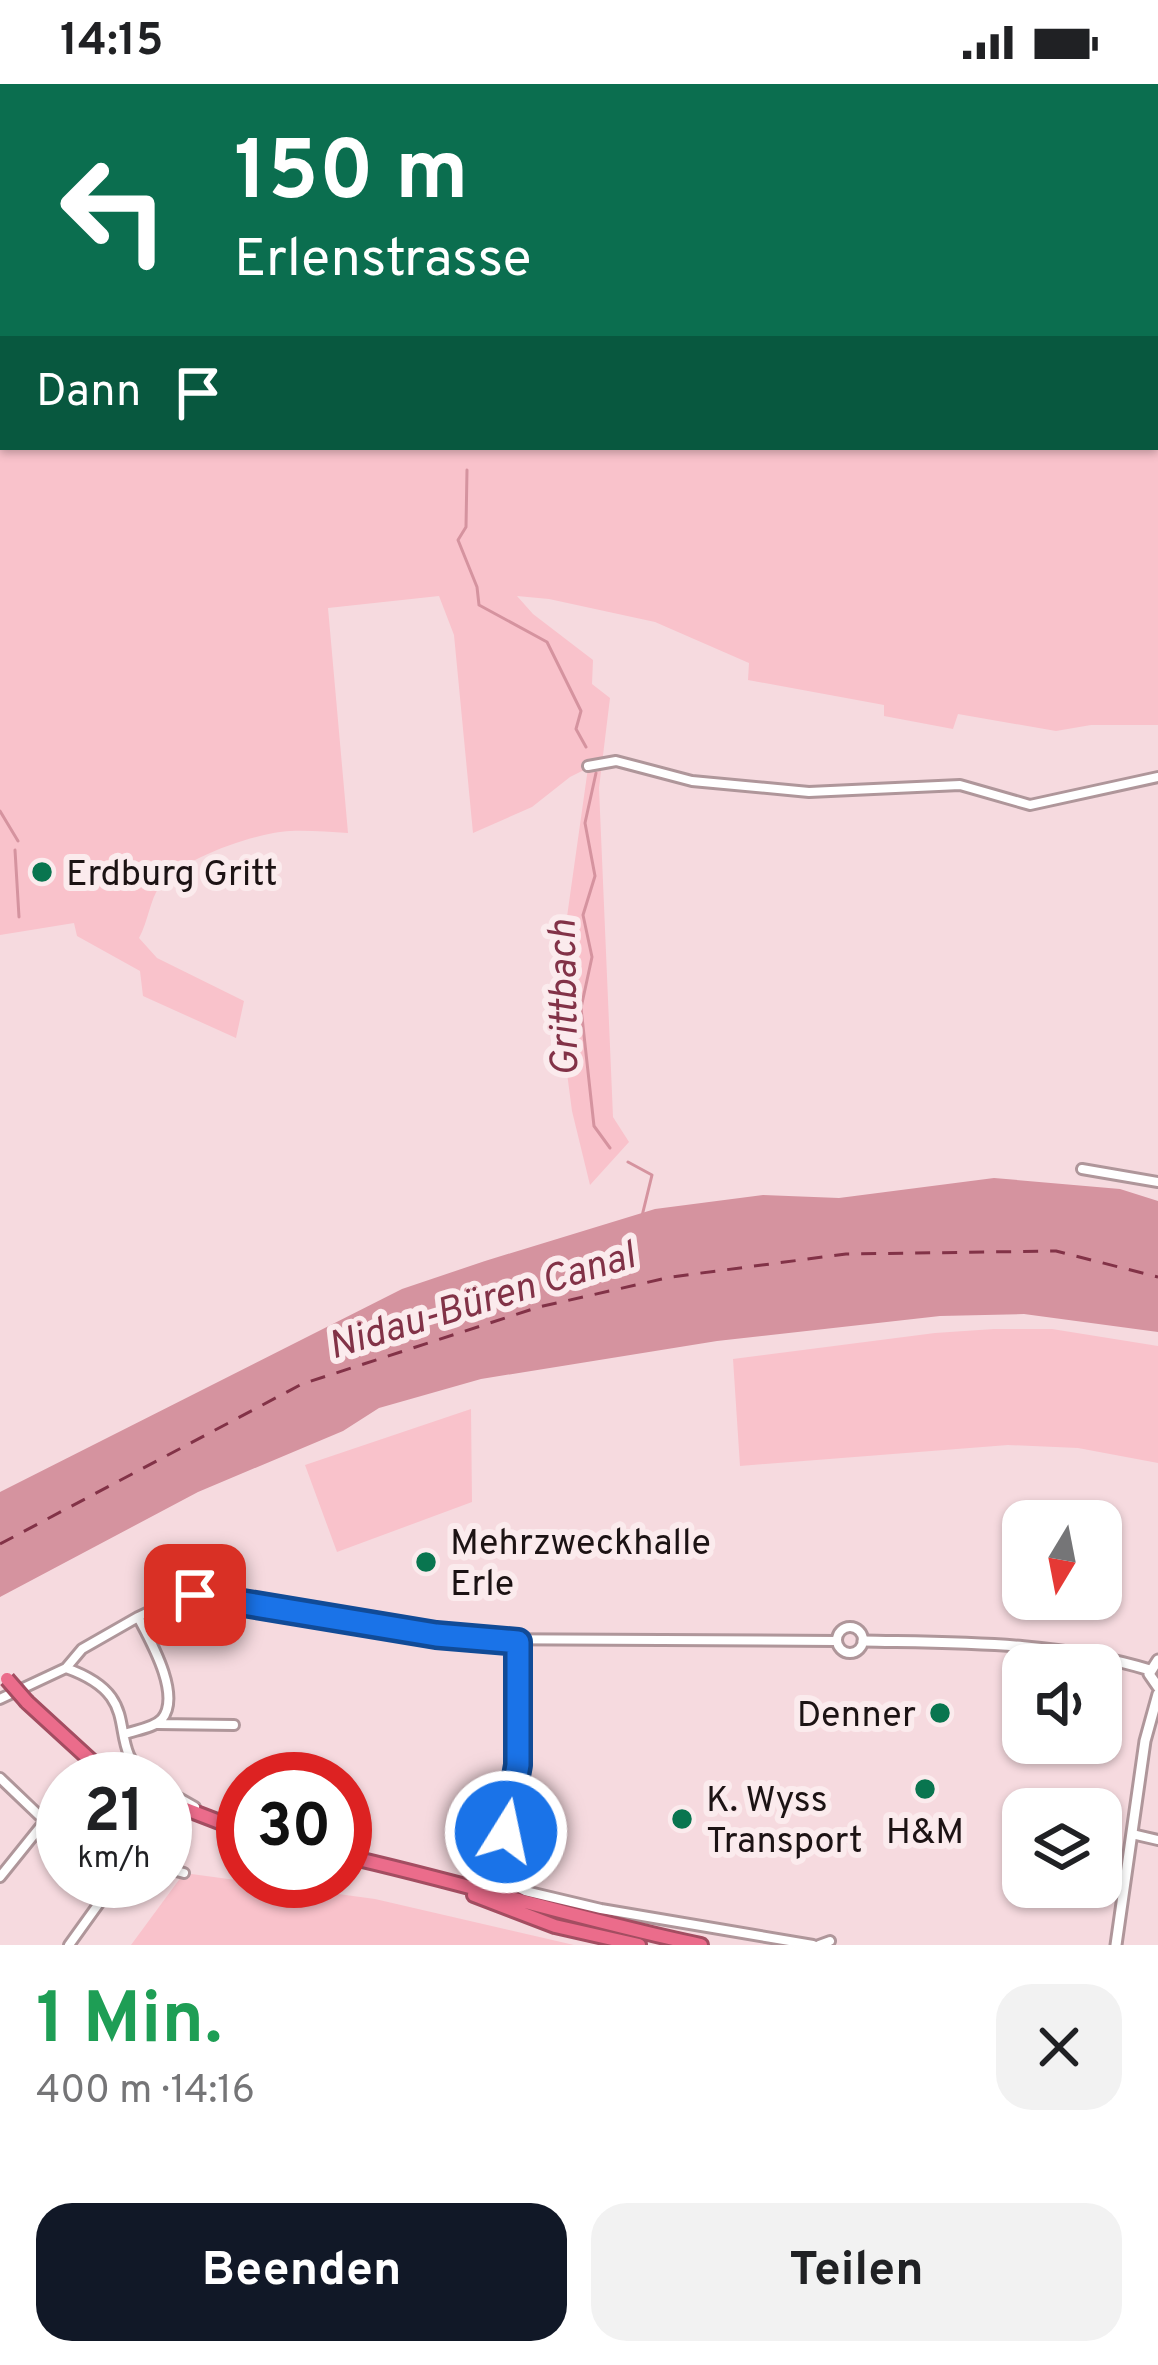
<!DOCTYPE html>
<html lang="de">
<head>
<meta charset="utf-8">
<style>
	:root { --surface:#fff; --page:#f2f2f2; --text:#202124; --muted:#757577; --accent:#111827 }
	body { margin:0; font-family:Overpass,sans-serif; background:var(--page); color:var(--text); height:100vh; display:flex; flex-direction:column; font-size:45px; white-space:nowrap }
	* { box-sizing:border-box; margin:0 }
	p { font-size:39px; color:var(--muted) }
	.icon { flex:none; width:66px; height:66px; fill:none; stroke:currentColor; stroke-width:2; stroke-linecap:round; stroke-linejoin:round }
	.map { position:relative; height:1861px; overflow:hidden }
	.side { display:flex; flex-direction:column; background:var(--surface); flex:1 }
	.side>* { flex:none }
	.banner { position:absolute; left:0px; top:0px; width:1158px; height:366px; box-shadow:0 3px 9px #0004; background:#0b6e4f; color:#fff; overflow:hidden }
	.needle { width:78px; rotate:190deg }
	.buttons { position:absolute; left:1002px; top:1416px; display:grid; gap:24px }
	.buttons a { display:grid; place-items:center; width:120px; height:120px; border-radius:24px; background:var(--surface); box-shadow:0 3px 9px #0004; font-size:60px }
	.speed { position:absolute; left:36px; top:1668px; display:flex; gap:24px; font-size:60px; font-weight:700; text-align:center }
	.speed>* { display:grid; place-content:center; width:156px; height:156px; border-radius:50%; background:var(--surface); box-shadow:0 3px 9px #0004; line-height:1 }
	.speed small { font-size:30px; font-weight:400 }
	.speed .limit { border:18px solid #d22; background:#fff; color:#111 }
	.pin { position:absolute; display:grid; place-items:center; width:102px; height:102px; color:#fff; margin:-51px; border-radius:24px; box-shadow:0 6px 18px #0006 }
	.me { position:absolute; width:132px; margin:-66px; rotate:10deg; stroke-linejoin:round; filter:drop-shadow(0 0 9px #0008) }
	.turn { display:flex; align-items:center; gap:42px; height:252px; padding:0 36px; font-size:54px }
	.turn .icon { width:156px; height:156px; stroke-width:2.5 }
	.turn b { display:block; font-size:84px; line-height:102px }
	.then { display:flex; align-items:center; height:114px; padding:0 36px; background:#0003; gap:24px; font-size:45px }
	.round { display:grid; place-items:center; flex:none; width:126px; height:126px; border-radius:36px; background:var(--page) }
	.overview { display:flex; align-items:center; justify-content:space-between; height:204px; padding:0 36px }
	h1 { font-size:72px; font-weight:700; line-height:90px; color:#1e9e55 }
	.button { display:flex; gap:24px; margin-top:auto; padding:24px 36px }
	.button a { flex:1; height:138px; border-radius:36px; background:var(--accent); color:#fff; font-size:48px; font-weight:700; line-height:138px; text-align:center }
	.button a+a { background:var(--page); color:var(--text) }
	.status { display:flex; justify-content:space-between; align-items:center; height:84px; padding:0 60px; background:var(--surface); direction:ltr }
	.status svg { height:33px; fill:currentColor }
	.map>svg:first-child { display:block }
</style>
</head>
<body>
<div class="status"><b>14:15</b><svg viewBox="0 0 49 12"><path d="M0 12V9h3v3zM5 12V6h3v6zM10 12V3h3v9zM15 12V0h3v12zM26 1h20v11H26zM47 4h2v5h-2z"/></svg></div>
<div class="map">
<svg width="1158" height="1861" viewBox="0 0 1158 1861">
	<rect width="100%" height="100%" fill="#f6dadf"/>
	<!-- green -->
	<path fill="#f9c2cb" fill-rule="evenodd" d="M 0,0 L 1158,0 L 1158,641 L 1091,641 L 1056,647 L 958,630 L 953,645 L 884,632 L 884,621 L 748,596 L 749,579 L 655,538 L 549,515 L 517,512 L 533,530 L 593,576 L 592,600 L 610,614 L 599,704 L 613,1033 L 629,1058 L 590,1101 L 572,1027 L 562,951 L 564,854 L 588,684 L 570,693 L 532,723 L 473,749 L 454,551 L 439,512 L 328,524 L 348,749 C 329,748 309,746 290,747 C 255,749 182,774 160,802 C 150,815 148,838 139,854 L 157,874 L 244,917 L 236,954 L 143,912 L 140,887 L 77,852 L 74,839 L 0,851 ZM 3,3 L 1155,3 L 1155,363 L 3,363 Z
		M 994,1245 L 1052,1245 L 1158,1262 L 1158,1379 L 1078,1364 L 1008,1361 L 740,1382 L 733,1275 L 935,1249 Z
		M 471,1325 L 472,1418 L 337,1468 L 305,1381 Z
		M 184,1789 L 375,1815 L 574,1861 L 131,1861 Z"/>
	<!-- water -->
	<path fill="#d5939f" d="M 994,1094 L 1120,1105 L 1158,1117 L 1158,1248 L 1024,1230 L 940,1232 L 717,1257 L 481,1295 L 379,1324 L 343,1347 L 198,1408 L 0,1513 L 0,1408 L 402,1205 L 485,1177 L 655,1125 L 763,1111 L 839,1114 Z"/>
	<g fill="none" stroke-linecap="round" stroke-linejoin="round">
		<!-- stream -->
		<path stroke="#d5939f" stroke-width="3" d="M 467,386 L 466,443 L 458,456 L 477,503 L 479,521 L 547,558 L 581,627 L 576,645 L 586,663
			M 596,689 L 585,739 L 595,792 L 583,831 L 592,873 L 581,924 L 594,1042 L 610,1064
			M 0,727 L 18,757
			M 15,766 L 19,833
			M 628,1078 L 652,1091 L 642,1132"/>
		<!-- ferry -->
		<path stroke="#823247" stroke-width="3" stroke-dasharray="15 12" stroke-linecap="butt" d="M 0,1460 L 302,1300 L 539,1223 L 671,1193 L 846,1170 L 1056,1167 L 1158,1193"/>
		<!-- street casing -->
		<g stroke="#af969a" stroke-width="14">
			<path id="street" d="M 588,682 L 616,677 L 692,697 L 809,708 L 960,701 L 1030,721 L 1158,693
				M 1082,1085 L 1158,1098
				M837 1556a13 13 0 1 1 26 0a13 13 0 1 1-26 0Z
				M 518,1558 L 518,1681 L 500,1781 L 503,1796 L 525,1807 L 601,1825 L 813,1861
				M 66,1584 C 150,1614 101,1658 148,1695
				M 0,1615 L 66,1584 L 82,1565 L 138,1533 L 176,1515 L 195,1511 L 478,1555 L 837,1557
				M 158,1640 L 234,1641
				M 125,1650 C 136,1646 154,1644 162,1635 C 182,1611 150,1556 138,1533
				M 0,1694 L 45,1737
				M 165,1706 L 195,1723
				M 45,1737 L 63,1728
				M 1132,1750 L 1158,1756
				M 165,1784 L 184,1789
				M 0,1793 L 45,1737
				M 69,1861 L 115,1797
				M 819,1861 L 830,1857"/>
		</g>
		<!-- secondary casing -->
		<g stroke="#af969a" stroke-width="15">
			<path id="secondary" d="M 863,1557 C 961,1559 1055,1557 1150,1586
				M 1158,1576 L 1149,1590 L 1158,1603
				M 1116,1861 L 1145,1657 L 1158,1610"/>
		</g>
		<!-- highway casing -->
		<g stroke="#a34d61" stroke-width="18">
			<path id="highway" d="M 27,1618 L 111,1695
				M 165,1717 L 243,1747
				M 345,1772 C 465,1799 581,1836 701,1861
				M 474,1811 L 555,1842 L 639,1861"/>
		</g>
		<!-- street -->
		<use href="#street" stroke="#fff" stroke-width="8"/>
		<!-- secondary -->
		<use href="#secondary" stroke="#fff" stroke-width="9"/>
		<!-- highway -->
		<use href="#highway" stroke="#eb6c8b" stroke-width="12"/>
		<!-- highway-bridge casing -->
		<g stroke="#a34d61" stroke-width="18" stroke-linecap="butt">
			<path id="highway-bridge" d="M 7,1595 L 27,1618"/>
		</g>
		<!-- highway-bridge -->
		<use href="#highway-bridge" stroke="#eb6c8b" stroke-width="12"/>
	</g>
	<g fill="none" stroke-linecap="round" stroke-linejoin="round">
		<!-- route casing -->
		<g stroke="#114b97" stroke-width="30">
			<path id="route" d="M 195,1511 L 436,1551 L 518,1558 L 518,1681 L 506,1748"/>
		</g>
		<!-- route -->
		<use href="#route" stroke="#1a73e8" stroke-width="21"/>
	</g>
	<!-- markers -->
	<g fill="#09754f" stroke="#fbebed" stroke-width="4.5">
		<circle cx="42" cy="788" r="12"/>
		<circle cx="426" cy="1478" r="12"/>
		<circle cx="940" cy="1629" r="12"/>
		<circle cx="925" cy="1705" r="12"/>
		<circle cx="682" cy="1735" r="12"/>
	</g>
	<g text-anchor="middle" stroke-width="12" stroke-linejoin="round" paint-order="stroke">
		<!-- poi labels -->
		<g font-size="36" fill="#1c1314" stroke="#fbebed" text-anchor="start">
			<text x="66" y="801">Erdburg Gritt</text>
			<text x="450" y="1470">Mehrzweckhalle<tspan x="450" dy="41">Erle</tspan></text>
			<text x="916" y="1642" text-anchor="end">Denner</text>
			<text x="706" y="1727">K. Wyss<tspan x="706" dy="41">Transport</tspan></text>
			<text x="925" y="1759" text-anchor="middle">H&amp;M</text>
		</g>
		<!-- water labels -->
		<g font-size="39" font-style="italic" fill="#823247" stroke="#fbebed">
			<text transform="translate(562 914) rotate(-91)" y="14">Grittbach</text>
			<text transform="translate(481 1215) rotate(-17)" y="14">Nidau-Büren Canal</text>
		</g>
	</g>
</svg>
<div class="buttons">
<a><svg class="needle" viewBox="-14 -14 28 28"><path d="M0-13l5 13h-10z" fill="#e53935"/><path d="M0 13l5-13h-10z" fill="#757577"/></svg></a>
<a><svg class="icon" aria-label="sound" viewBox="0 0 24 24"><path d="M4 9h4l5-4v14l-5-4H4zM17 9q2 3 0 6"/></svg></a>
<a><svg class="icon" aria-label="layers" viewBox="0 0 24 24"><path d="M12 4l9 5-9 5-9-5zM3 14l9 5 9-5"/></svg></a>
</div>
<div class="speed"><div>21<small>km/h</small></div><div class="limit">30</div></div>
<div class="pin" style="left:195px;top:1511px;background:#d93025"><svg class="icon" aria-label="arrive" viewBox="0 0 24 24"><path d="M6 21V4h12l-3 4 3 4H6"/></svg></div>
<svg class="me" style="left:506px;top:1748px" viewBox="-20 -20 40 40"><circle r="17" fill="#1a73e8" stroke="#fff" stroke-width="3"/><path d="M0-11L8 9 0 5-8 9z" fill="#fff"/></svg>
<div class="banner">
<div class="turn"><svg class="icon" aria-label="left" viewBox="0 0 24 24"><path d="M17 20v-9H6M10 6l-5 5 5 5"/></svg><div><b>150 m</b>Erlenstrasse</div></div>
<div class="then">Dann<svg class="icon" aria-label="arrive" viewBox="0 0 24 24"><path d="M6 21V4h12l-3 4 3 4H6"/></svg></div>
</div>
</div>
<section class="side">
<div class="overview"><div><h1>1 Min.</h1><p>400 m · 14:16</p></div><a class="round"><svg class="icon" aria-label="close" viewBox="0 0 24 24"><path d="M6 6l12 12M18 6L6 18"/></svg></a></div>
<div class="button"><a>Beenden</a><a>Teilen</a></div>
</section>
</body>
</html>
